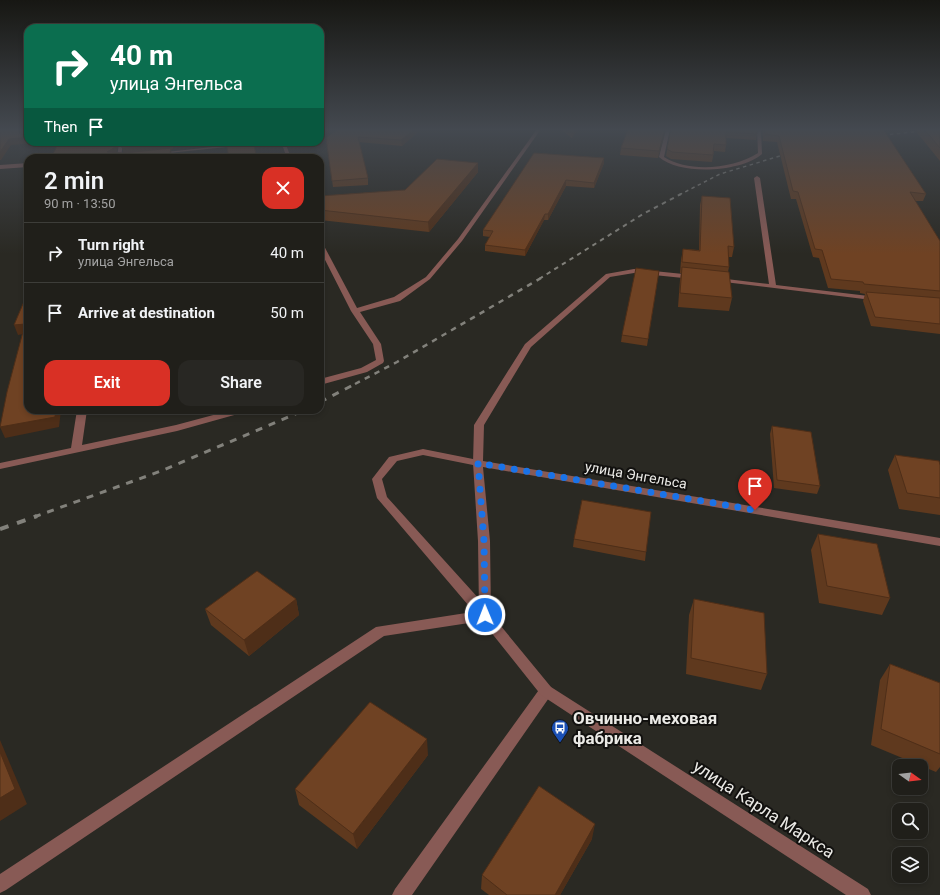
<!DOCTYPE html>
<html lang="en">
<head>
<meta charset="utf-8">
<style>
	:root { --surface:#201f1a; --page:#282723; --text:#f1f3f6; --muted:#a2a2a2; --line:#3d3d39; --accent:#d93025 }
	body { margin:0; font-family:Roboto,sans-serif; background:var(--page); color:var(--text); height:100vh; display:flex; flex-direction:column; font-size:15px; white-space:nowrap }
	* { box-sizing:border-box; margin:0 }
	p { font-size:13px; color:var(--muted) }
	.icon { flex:none; width:22px; height:22px; fill:none; stroke:currentColor; stroke-width:2; stroke-linecap:round; stroke-linejoin:round }
	.map { position:relative; flex:1; overflow:hidden }
	.drawer { position:absolute; left:24px; top:154px; width:300px; height:260px; display:flex; flex-direction:column; background:var(--surface); border-radius:12px; box-shadow:0 2px 6px #0003,0 0 0 1px var(--line) }
	.drawer>* { flex:none }
	.guide { position:absolute; left:24px; top:24px; width:300px; height:122px; border-radius:12px; box-shadow:0 2px 6px #0003,0 0 0 1px var(--line); background:#0b6e4f; color:#fff; overflow:hidden }
	.needle { width:26px; rotate:104deg }
	.tools { position:absolute; left:892px; top:759px; display:grid; gap:8px }
	.tools a { display:grid; place-items:center; width:36px; height:36px; border-radius:8px; background:var(--surface); box-shadow:0 2px 6px #0003,0 0 0 1px var(--line); font-size:20px }
	.pin { position:absolute; display:grid; place-items:center; width:34px; height:34px; color:#fff; margin:-41px -17px; border-radius:50% 50% 50% 0; rotate:-45deg; box-shadow:0 0 4px #0007 }
	.pin .icon { rotate:45deg }
	.me { position:absolute; width:44px; margin:-22px; rotate:359deg; stroke-linejoin:round; filter:drop-shadow(0 0 3px #0008) }
	.turn { display:flex; align-items:center; gap:14px; height:84px; padding:0 20px; font-size:18px }
	.turn .icon { width:52px; height:52px; stroke-width:2.5 }
	.turn b { display:block; font-size:28px; line-height:34px }
	.then { display:flex; align-items:center; height:38px; padding:0 20px; background:#0003; gap:8px; font-size:15px }
	.round { display:grid; place-items:center; flex:none; width:42px; height:42px; border-radius:12px; background:var(--page) }
	.overview { display:flex; align-items:center; justify-content:space-between; height:68px; padding:0 20px }
	h1 { font-size:24px; font-weight:600; line-height:30px }
	.button { display:flex; gap:8px; margin-top:auto; padding:8px 20px }
	.button a { flex:1; height:46px; border-radius:12px; background:var(--accent); color:#fff; font-size:16px; font-weight:600; line-height:46px; text-align:center }
	.button a+a { background:var(--page); color:var(--text) }
	ul { padding:0; list-style:none }
	li { display:flex; align-items:center; gap:12px; height:60px; padding:0 20px; border-top:1px solid var(--line) }
	li div { flex:1 }
	li b { display:block; font-size:15px }
	li em { font-style:normal }
	.map>svg:first-child { display:block }
</style>
</head>
<body>
<div class="map">
<svg width="940" height="895" viewBox="0 0 940 895">
	<rect width="100%" height="100%" fill="#2a2923"/>
	<g fill="none" stroke-linecap="round" stroke-linejoin="round">
		<!-- lane -->
		<path fill="#885a55" fill-rule="evenodd" d="M 423,449 L 478,460 L 483,463 L 478,466 L 423,455 L 397,461 L 382,479 L 387,497 L 490,611 L 491,615 L 490,619 L 485,620 L 480,619 L 377,498 L 372,479 L 389,457 Z
			M 546,685 L 551,687 L 553,691 L 551,695 L 412,895 L 392,895 L 395,889 L 541,687 Z"/>
		<!-- street -->
		<path fill="#885a55" fill-rule="evenodd" d="M 537,129 L 541,129 L 462,241 L 430,279 L 400,301 L 360,312 L 381,344 L 384,361 L 383,363 L 367,372 L 320,385 L 320,379 L 361,368 L 376,360 L 373,344 L 351,311 L 320,250 L 320,242 L 323,244 L 357,308 L 394,297 L 426,277 L 458,239 Z
			M 666,129 L 670,129 L 664,157 C 689,173 733,169 758,153 L 757,129 L 761,129 L 762,154 C 742,172 680,176 659,157 Z
			M 119,142 L 123,142 L 121,158 L 117,158 Z
			M 259,142 L 276,142 L 159,154 L 157,153 Z
			M 281,142 L 285,142 L 291,158 L 287,158 Z
			M 28,163 L 28,167 L 0,169 L 0,165 Z
			M 757,176 L 760,178 L 776,285 L 877,297 L 881,299 L 880,301 L 716,281 L 716,279 L 718,278 L 769,284 L 754,178 Z
			M 634,269 L 693,275 L 697,277 L 693,279 L 634,273 L 610,277 L 531,347 L 484,425 L 483,461 L 940,538 L 940,546 L 483,467 L 490,541 L 491,614 L 551,687 L 868,889 L 871,895 L 846,895 L 541,695 L 482,621 L 384,636 L 6,890 L 0,893 L 0,874 L 376,627 L 479,611 L 478,541 L 473,463 L 474,425 L 525,344 L 606,274 Z
			M 77,410 L 87,410 L 82,445 L 176,425 L 232,410 L 247,410 L 245,412 L 177,431 L 0,469 L 0,463 L 71,448 Z"/>
		<!-- rail-far4 -->
		<path stroke="#82817b" stroke-width="1.5" stroke-dasharray="3.5 3.5" stroke-linecap="butt" d="M 876,136 L 940,129
			M 679,195 L 720,174 L 790,153"/>
		<!-- rail-far3 -->
		<path stroke="#82817b" stroke-width="2" stroke-dasharray="4.5 4.5" stroke-linecap="butt" d="M 539,279 L 643,214 L 681,194"/>
		<!-- rail-far2 -->
		<path stroke="#82817b" stroke-width="2.5" stroke-dasharray="5.5 5.5" stroke-linecap="butt" d="M 355,384 L 397,362 L 541,278"/>
		<!-- rail-far1 -->
		<path stroke="#82817b" stroke-width="3" stroke-dasharray="7 7" stroke-linecap="butt" d="M 320,402 L 357,383
			M 34,517 L 161,471 L 305,410"/>
		<!-- rail -->
		<path stroke="#82817b" stroke-width="4" stroke-dasharray="9 9" stroke-linecap="butt" d="M 0,529 L 37,516"/>
	</g>
	<!-- wall -->
	<path fill="#5f391e" d="M 421,129 L 402,146 L 359,142 L 368,178 L 368,185 L 333,187 L 326,138 Z
		M 560,129 L 578,129 L 572,138 Z
		M 628,129 L 666,129 L 658,158 L 620,155 L 621,148 Z
		M 671,129 L 757,129 L 757,134 L 756,140 L 726,138 L 726,145 L 725,152 L 714,151 L 712,162 L 671,159 L 666,156 Z
		M 762,129 L 883,129 L 926,194 L 923,201 L 915,201 L 940,241 L 940,334 L 871,326 L 863,301 L 865,294 L 860,293 L 860,291 L 828,288 L 819,258 L 813,257 L 796,199 L 791,199 L 777,142 L 763,141 Z
		M 914,129 L 940,129 L 940,161 Z
		M 534,153 L 604,158 L 604,163 L 594,188 L 566,186 L 548,220 L 544,220 L 525,256 L 485,251 L 485,245 L 490,237 L 483,236 L 483,230 Z
		M 478,163 L 478,172 L 429,232 L 320,220 L 320,196 L 405,190 Z
		M 702,196 L 734,247 L 732,257 L 728,257 L 729,267 L 728,272 L 732,298 L 729,311 L 678,307 L 680,280 L 681,273 L 680,273 L 681,260 L 683,249 L 699,250 L 700,205 Z
		M 659,271 L 647,346 L 621,342 L 622,335 Z
		M 772,426 L 820,486 L 817,494 L 774,488 L 770,434 Z
		M 895,455 L 940,465 L 940,515 L 899,509 L 888,470 Z
		M 818,534 L 890,598 L 882,615 L 819,603 L 811,550 Z
		M 574,539 L 646,552 L 645,561 L 573,547 Z
		M 296,599 L 299,615 L 249,656 L 211,625 L 205,609 Z
		M 694,599 L 767,674 L 761,690 L 686,674 L 689,615 Z
		M 890,664 L 940,683 L 940,767 L 936,772 L 871,745 L 880,680 Z
		M 428,755 L 357,849 L 299,805 L 295,789 Z
		M 592,839 L 560,895 L 489,895 L 481,889 L 482,875 Z"/>
	<!-- shaded-wall -->
	<path fill="#4e2e18" d="M 415,129 L 421,129 L 402,146 L 401,140 Z
		M 575,129 L 578,129 L 572,138 L 573,133 Z
		M 665,129 L 666,129 L 658,158 L 659,151 Z
		M 28,137 L 28,142 L 47,142 L 11,145 L 1,160 L 0,160 L 0,152 L 9,139 Z
		M 115,142 L 119,142 L 116,155 L 107,152 Z
		M 171,142 L 174,142 L 173,149 L 171,150 L 172,155 L 172,158 L 124,154 L 122,148 Z
		M 604,158 L 604,163 L 594,188 L 594,183 Z
		M 478,163 L 478,172 L 429,232 L 428,222 Z
		M 566,180 L 566,186 L 548,220 L 548,214 Z
		M 545,214 L 544,220 L 525,256 L 525,250 Z
		M 25,324 L 28,333 L 18,335 L 14,325 Z
		M 56,410 L 61,410 L 59,427 L 5,438 L 0,427 Z
		M 296,599 L 299,615 L 249,656 L 244,640 Z
		M 427,739 L 428,755 L 357,849 L 353,834 Z
		M 0,740 L 27,804 L 0,821 Z
		M 595,824 L 592,839 L 560,895 L 555,895 Z"/>
	<!-- building -->
	<path fill="#6f4223" stroke="#4e2e18" d="M 0,129 L 28,129 L 28,137 L 9,139 L 0,152 Z
		M 338,129 L 415,129 L 401,140 L 358,137 L 368,178 L 332,181 L 326,138 Z
		M 566,129 L 575,129 L 573,133 Z
		M 628,129 L 665,129 L 659,151 L 621,148 Z
		M 671,129 L 757,129 L 757,134 L 726,132 L 726,145 L 714,144 L 713,155 L 672,152 L 667,149 Z
		M 764,129 L 883,129 L 926,194 L 910,192 L 940,241 L 940,291 L 864,284 L 863,282 L 831,279 L 822,250 L 815,249 L 798,192 L 793,191 L 779,136 L 765,134 Z
		M 924,129 L 940,129 L 940,148 Z
		M 59,142 L 115,142 L 114,148 L 107,152 L 125,153 L 171,148 L 169,158 L 51,158 Z
		M 122,142 L 171,142 L 171,143 L 122,148 Z
		M 226,142 L 253,142 L 257,158 L 229,158 Z
		M 534,153 L 604,158 L 594,183 L 566,180 L 548,214 L 545,214 L 525,250 L 485,245 L 493,231 L 483,230 Z
		M 437,159 L 478,163 L 428,222 L 320,210 L 320,196 L 405,190 Z
		M 702,196 L 730,198 L 734,247 L 728,246 L 729,267 L 682,262 L 683,249 L 700,251 Z
		M 682,267 L 729,272 L 732,298 L 680,293 Z
		M 636,268 L 659,271 L 648,339 L 622,335 Z
		M 28,292 L 28,410 L 56,410 L 55,417 L 0,427 L 7,392 L 25,324 L 14,325 Z
		M 866,292 L 940,298 L 940,324 L 875,317 Z
		M 772,426 L 811,432 L 820,486 L 777,480 Z
		M 895,455 L 939,461 L 940,465 L 940,498 L 907,493 Z
		M 582,500 L 651,512 L 646,552 L 574,539 Z
		M 818,534 L 877,544 L 890,598 L 827,586 Z
		M 257,571 L 296,599 L 244,640 L 205,609 Z
		M 694,599 L 764,613 L 767,674 L 691,658 Z
		M 890,664 L 940,683 L 940,754 L 881,729 Z
		M 370,702 L 427,739 L 353,834 L 295,789 Z
		M 0,752 L 15,789 L 0,798 Z
		M 539,786 L 595,824 L 555,895 L 507,895 L 482,875 Z"/>
	<!-- sky -->
	<linearGradient id="sky" x2="0" y2="1"><stop stop-color="#171713"/><stop offset="0.51" stop-color="#444950"/><stop offset="1" stop-color="#444950" stop-opacity="0"/></linearGradient>
	<rect width="940" height="254" fill="url(#sky)"/>
	<g fill="none" stroke-linecap="round" stroke-linejoin="round">
		<!-- route -->
		<path stroke="#1a73e8" stroke-width="7" stroke-dasharray="0 12.6" d="M 485,615 L 484,541 L 478,463 L 755,510"/>
	</g>
	<!-- icons -->
	<defs>
		<g id="bus-pin" transform="scale(0.9)"><path d="M0 17L-7.5 6A9.5 9.5 0 1 1 7.5 6Z" fill="#1a4fb4" stroke="#12110f"/><path d="M-5-6H5V4H4V6H2V4H-2V6H-4V4H-5ZM-3.5-4V0h7V-4ZM-3.5 1.2v1.5H-2V1.2ZM2 1.2v1.5H3.5V1.2Z" fill="#fff"/></g>
	</defs>
	<g fill-rule="evenodd">
		<use href="#bus-pin" x="560" y="728"/>
	</g>
	<g text-anchor="middle" stroke-width="4" stroke-linejoin="round" paint-order="stroke">
		<!-- street labels -->
		<g font-size="14" fill="#ebeae6" stroke="#12110f">
			<text transform="translate(636 475) rotate(10)" y="5">улица Энгельса</text>
		</g>
		<!-- near-poi labels -->
		<g font-size="17" font-weight="bold" fill="#ebeae6" stroke="#12110f" text-anchor="start">
			<text x="573" y="724">Овчинно-меховая<tspan x="573" dy="20">фабрика</tspan></text>
		</g>
		<!-- near-street labels -->
		<g font-size="17" fill="#ebeae6" stroke="#12110f">
			<text transform="translate(764 809) rotate(33)" y="6">улица Карла Маркса</text>
		</g>
	</g>
</svg>
<div class="tools">
<a><svg class="needle" viewBox="-14 -14 28 28"><path d="M0-13l5 13h-10z" fill="#e53935"/><path d="M0 13l5-13h-10z" fill="#a2a2a2"/></svg></a>
<a><svg class="icon" aria-label="search" viewBox="0 0 24 24"><circle cx="10" cy="10" r="6"/><path d="M15 15l6 6"/></svg></a>
<a><svg class="icon" aria-label="layers" viewBox="0 0 24 24"><path d="M12 4l9 5-9 5-9-5zM3 14l9 5 9-5"/></svg></a>
</div>
<div class="pin" style="left:755px;top:510px;background:#d93025"><svg class="icon" aria-label="arrive" viewBox="0 0 24 24"><path d="M6 21V4h12l-3 4 3 4H6"/></svg></div>
<svg class="me" style="left:485px;top:615px" viewBox="-20 -20 40 40"><circle r="17" fill="#1a73e8" stroke="#fff" stroke-width="3"/><path d="M0-11L8 9 0 5-8 9z" fill="#fff"/></svg>
<div class="guide">
<div class="turn"><svg class="icon" aria-label="right" viewBox="0 0 24 24"><path d="M7 20v-9h11M14 6l5 5-5 5"/></svg><div><b>40 m</b>улица Энгельса</div></div>
<div class="then">Then<svg class="icon" aria-label="arrive" viewBox="0 0 24 24"><path d="M6 21V4h12l-3 4 3 4H6"/></svg></div>
</div>
<section class="drawer">
<div class="overview"><div><h1>2 min</h1><p>90 m · 13:50</p></div><a class="round" style="background:#d93025;color:#fff"><svg class="icon" aria-label="close" viewBox="0 0 24 24"><path d="M6 6l12 12M18 6L6 18"/></svg></a></div>
<ul>
<li><svg class="icon" aria-label="right" viewBox="0 0 24 24"><path d="M7 20v-9h11M14 6l5 5-5 5"/></svg><div><b>Turn right</b><p>улица Энгельса</p></div><em>40 m</em></li>
<li><svg class="icon" aria-label="arrive" viewBox="0 0 24 24"><path d="M6 21V4h12l-3 4 3 4H6"/></svg><div><b>Arrive at destination</b></div><em>50 m</em></li>
</ul>
<div class="button"><a>Exit</a><a>Share</a></div>
</section>
</div>
</body>
</html>
